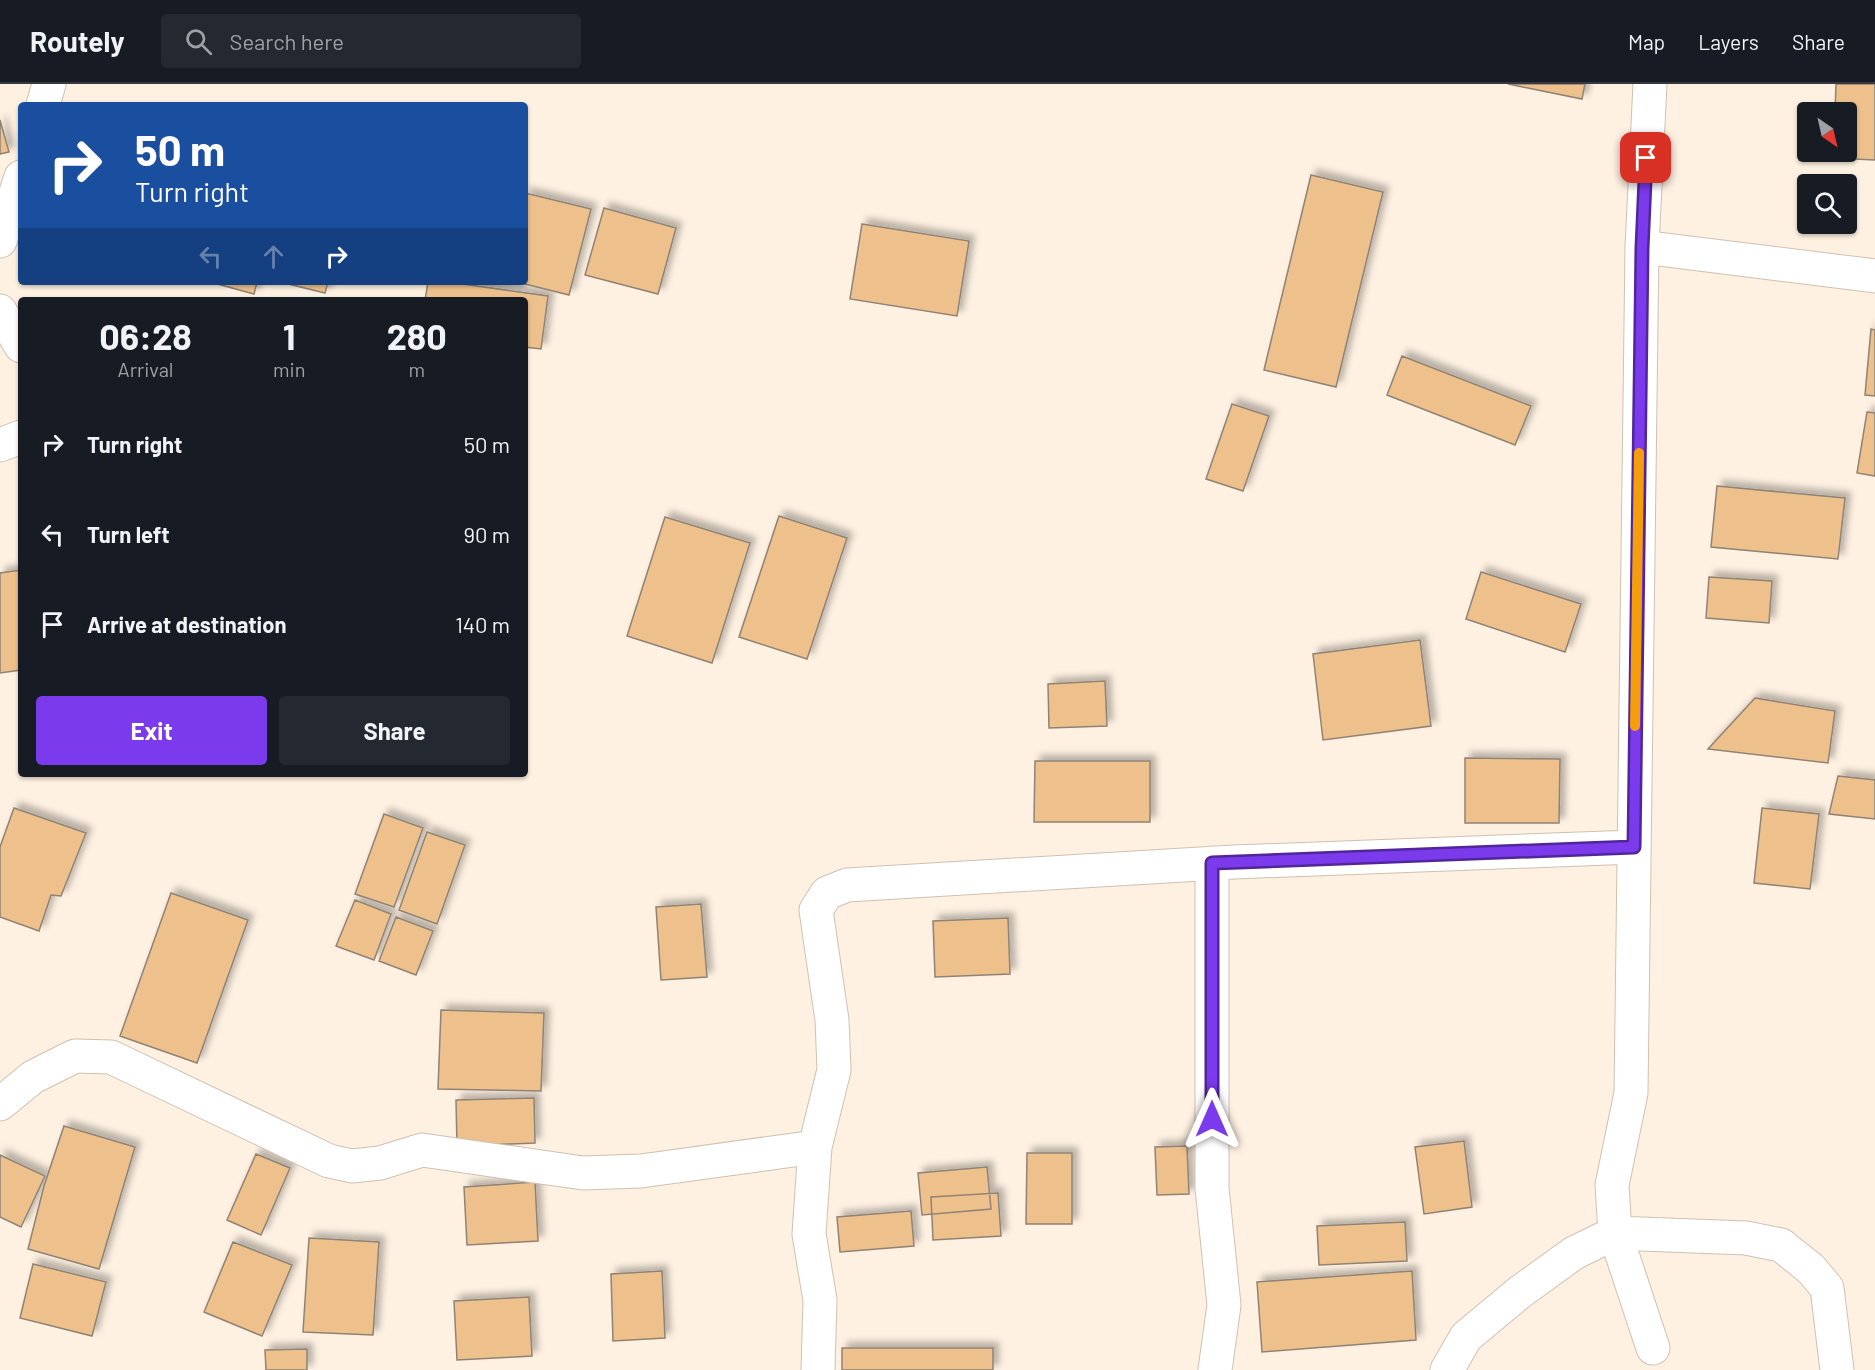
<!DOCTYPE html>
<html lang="en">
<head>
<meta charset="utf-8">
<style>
	:root { --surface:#171b24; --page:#242831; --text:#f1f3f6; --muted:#9ea1a6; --line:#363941; --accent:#7c3aed }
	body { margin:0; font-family:Barlow,sans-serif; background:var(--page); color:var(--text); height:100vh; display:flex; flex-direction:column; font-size:22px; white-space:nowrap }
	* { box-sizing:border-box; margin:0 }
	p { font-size:20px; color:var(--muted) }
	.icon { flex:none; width:33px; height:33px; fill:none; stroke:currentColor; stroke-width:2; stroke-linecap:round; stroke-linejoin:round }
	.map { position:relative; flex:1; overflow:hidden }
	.panel { position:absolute; left:18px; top:213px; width:510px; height:480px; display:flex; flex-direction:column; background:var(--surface); border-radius:6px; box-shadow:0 2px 4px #0004 }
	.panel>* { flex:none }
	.hud { position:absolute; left:18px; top:18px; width:510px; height:183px; border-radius:6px; box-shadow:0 2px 4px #0004; background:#1a4fa0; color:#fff; overflow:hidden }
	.needle { width:39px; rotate:146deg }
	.controls { position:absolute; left:1797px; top:18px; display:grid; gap:12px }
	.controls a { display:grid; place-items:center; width:60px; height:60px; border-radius:6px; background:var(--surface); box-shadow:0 2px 4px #0004; font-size:30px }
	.pin { position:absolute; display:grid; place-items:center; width:51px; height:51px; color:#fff; margin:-26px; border-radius:12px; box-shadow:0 3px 9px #0006 }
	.me { position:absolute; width:66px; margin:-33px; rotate:0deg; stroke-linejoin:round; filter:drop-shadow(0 0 4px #0008) }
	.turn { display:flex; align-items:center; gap:21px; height:126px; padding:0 18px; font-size:27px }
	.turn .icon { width:78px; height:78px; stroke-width:2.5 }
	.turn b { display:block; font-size:42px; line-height:51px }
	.lanes { display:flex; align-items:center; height:57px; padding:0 18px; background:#0003; justify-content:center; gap:30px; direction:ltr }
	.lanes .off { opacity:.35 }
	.eta { display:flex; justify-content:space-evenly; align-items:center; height:102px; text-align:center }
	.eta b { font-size:36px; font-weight:700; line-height:42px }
	.action { display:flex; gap:12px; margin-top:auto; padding:12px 18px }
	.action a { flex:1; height:69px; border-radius:6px; background:var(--accent); color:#fff; font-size:24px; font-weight:700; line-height:69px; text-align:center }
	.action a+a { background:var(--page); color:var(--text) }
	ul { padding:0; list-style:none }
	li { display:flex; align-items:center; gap:18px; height:90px; padding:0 18px }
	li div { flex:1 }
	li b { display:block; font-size:22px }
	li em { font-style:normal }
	header { display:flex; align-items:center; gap:36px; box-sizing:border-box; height:84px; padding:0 30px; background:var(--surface); border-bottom:2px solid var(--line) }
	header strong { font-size:28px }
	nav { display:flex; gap:33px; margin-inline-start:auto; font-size:21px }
	.search { width:420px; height:54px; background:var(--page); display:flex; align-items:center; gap:15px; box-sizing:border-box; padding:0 21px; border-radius:6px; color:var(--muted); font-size:22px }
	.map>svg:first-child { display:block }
</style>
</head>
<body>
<header>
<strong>Routely</strong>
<div class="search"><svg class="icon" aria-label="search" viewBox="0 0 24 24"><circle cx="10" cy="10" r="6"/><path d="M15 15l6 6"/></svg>Search here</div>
<nav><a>Map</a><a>Layers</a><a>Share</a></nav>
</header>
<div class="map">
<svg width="1875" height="1286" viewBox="0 0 1875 1286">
	<defs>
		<filter id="shadow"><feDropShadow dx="5.5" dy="-5.5" stdDeviation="3" flood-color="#0004"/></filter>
	</defs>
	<rect width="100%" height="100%" fill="#fef1e2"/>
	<!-- building -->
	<path fill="#eec18c" stroke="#8f8375" stroke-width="1.5" filter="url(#shadow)" d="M 1508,0 L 1585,0 L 1582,15 Z
		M 1836,0 L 1875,0 L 1875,76 L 1832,74 L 1833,68 L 1846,68 L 1846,28 L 1835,28 Z
		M 0,36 L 9,68 L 0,70 Z
		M 1311,91 L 1383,108 L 1336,303 L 1264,286 Z
		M 525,109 L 591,125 L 569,211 L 517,198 L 525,198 Z
		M 604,124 L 676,144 L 658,210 L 585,191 Z
		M 862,140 L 969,157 L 957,232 L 850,215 Z
		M 210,198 L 257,198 L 254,210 Z
		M 280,198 L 328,198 L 325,209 Z
		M 428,198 L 448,198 L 548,212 L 541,265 L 525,263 L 525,216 L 425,216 Z
		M 1871,245 L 1875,246 L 1875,312 L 1865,311 Z
		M 1402,272 L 1531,322 L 1515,361 L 1387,311 Z
		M 1232,320 L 1269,332 L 1243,407 L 1206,395 Z
		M 1867,328 L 1875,329 L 1875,392 L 1857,389 Z
		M 1717,402 L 1845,414 L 1838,475 L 1711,463 Z
		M 779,432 L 847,454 L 807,575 L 739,553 Z
		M 665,433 L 750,459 L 712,579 L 627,552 Z
		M 21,486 L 21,586 L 0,589 L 0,489 Z
		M 1481,488 L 1581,520 L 1565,568 L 1466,535 Z
		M 1709,493 L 1772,497 L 1769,539 L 1706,534 Z
		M 1420,556 L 1431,642 L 1323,656 L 1313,570 Z
		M 1105,597 L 1107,642 L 1049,644 L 1048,600 Z
		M 1755,614 L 1835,627 L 1828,679 L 1708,665 Z
		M 1465,674 L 1560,675 L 1559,739 L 1465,739 Z
		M 1035,677 L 1150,677 L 1150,738 L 1034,738 Z
		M 1838,692 L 1875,696 L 1875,735 L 1829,730 Z
		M 14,724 L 86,749 L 61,812 L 51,811 L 39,847 L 0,833 L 0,763 Z
		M 1762,724 L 1819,730 L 1810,805 L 1754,799 Z
		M 384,730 L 423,744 L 394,823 L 355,810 Z
		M 427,748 L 465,761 L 437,840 L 399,826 Z
		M 171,809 L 248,836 L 197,979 L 120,952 Z
		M 355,816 L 391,830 L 374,876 L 336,862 Z
		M 701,820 L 707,893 L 661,896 L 656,823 Z
		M 396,833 L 433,847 L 416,891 L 379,877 Z
		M 1008,834 L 1010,890 L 935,893 L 933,837 Z
		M 441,926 L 544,929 L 541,1007 L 438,1005 Z
		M 534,1014 L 535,1059 L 457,1062 L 456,1016 Z
		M 64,1042 L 135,1063 L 99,1185 L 28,1165 L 44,1102 Z
		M 1464,1057 L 1472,1123 L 1424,1130 L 1415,1063 Z
		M 1187,1062 L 1189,1110 L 1157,1111 L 1155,1063 Z
		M 1027,1069 L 1072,1069 L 1072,1140 L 1026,1140 Z
		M 256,1070 L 290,1084 L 261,1151 L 227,1136 Z
		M 0,1071 L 45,1092 L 21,1143 L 0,1133 Z
		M 987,1083 L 991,1125 L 922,1131 L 918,1089 Z
		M 535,1098 L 538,1157 L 467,1161 L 464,1103 Z
		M 998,1109 L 1001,1152 L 933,1156 L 931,1113 Z
		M 911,1127 L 914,1162 L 840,1168 L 837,1133 Z
		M 1405,1138 L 1407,1177 L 1319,1181 L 1317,1142 Z
		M 309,1154 L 379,1158 L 373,1251 L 303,1248 Z
		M 233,1158 L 292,1181 L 262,1252 L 204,1228 Z
		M 33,1180 L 106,1198 L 92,1252 L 20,1234 Z
		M 662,1187 L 665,1254 L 613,1257 L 611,1190 Z
		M 1412,1187 L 1416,1256 L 1262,1268 L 1257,1198 Z
		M 529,1213 L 532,1272 L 457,1276 L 454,1217 Z
		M 842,1264 L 993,1264 L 993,1286 L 842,1286 Z
		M 307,1265 L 307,1286 L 266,1286 L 265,1266 Z"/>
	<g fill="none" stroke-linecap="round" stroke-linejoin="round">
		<!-- minor casing -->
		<g stroke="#cec1b3" stroke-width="35">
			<path id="minor" d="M 1650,0 L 1642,163 L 1631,1009 L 1612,1101 L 1615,1149 L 1653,1264
				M 43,21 L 49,0
				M 0,157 L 21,93
				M 1642,163 L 1875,192
				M 0,227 L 21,262
				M 0,361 L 21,353
				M 1212,779 L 1212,1104 L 1224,1221 L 1215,1286
				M 0,1020 L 33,993 L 75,972 L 111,973 L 329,1077 L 352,1082 L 380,1079 L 422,1066 L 583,1089 L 641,1087 L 815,1063
				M 818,1286 L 820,1216 L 809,1150 L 815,1063 L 834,986 L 832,936 L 816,826 L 827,809 L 847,801 L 1234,778 L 1634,763
				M 1447,1286 L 1466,1253 L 1520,1208 L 1574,1169 L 1615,1149 L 1746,1154 L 1781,1161 L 1811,1185 L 1827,1204 L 1837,1286"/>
		</g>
		<!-- minor -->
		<use href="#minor" stroke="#fff" stroke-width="33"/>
	</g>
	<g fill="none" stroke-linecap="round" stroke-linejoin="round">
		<!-- route casing -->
		<g stroke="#51269a" stroke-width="15">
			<path id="route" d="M 1212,1035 L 1212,779 L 1634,763 L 1642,164 L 1646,74"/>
		</g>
		<!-- route -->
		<use href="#route" stroke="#7c3aed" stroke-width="10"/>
		<!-- slow -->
		<path stroke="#f59e0b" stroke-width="10" d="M 1635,642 L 1639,369"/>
	</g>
</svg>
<div class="controls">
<a><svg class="needle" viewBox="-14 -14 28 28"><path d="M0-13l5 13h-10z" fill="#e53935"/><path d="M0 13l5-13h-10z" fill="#9ea1a6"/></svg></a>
<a><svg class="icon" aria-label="search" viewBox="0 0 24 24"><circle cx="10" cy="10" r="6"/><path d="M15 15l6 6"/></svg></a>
</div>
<div class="pin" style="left:1646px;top:74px;background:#d93025"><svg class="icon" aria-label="arrive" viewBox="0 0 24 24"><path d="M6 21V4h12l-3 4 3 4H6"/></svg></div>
<svg class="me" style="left:1212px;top:1035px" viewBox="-20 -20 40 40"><path d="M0-17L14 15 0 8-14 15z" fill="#7c3aed" stroke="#fff" stroke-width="4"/></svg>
<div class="hud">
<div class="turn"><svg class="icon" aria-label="right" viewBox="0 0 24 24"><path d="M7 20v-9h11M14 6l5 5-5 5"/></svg><div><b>50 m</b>Turn right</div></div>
<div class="lanes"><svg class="icon off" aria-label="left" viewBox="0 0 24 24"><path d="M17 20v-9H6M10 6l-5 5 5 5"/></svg><svg class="icon off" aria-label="ahead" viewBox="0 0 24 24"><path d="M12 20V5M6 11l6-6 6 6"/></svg><svg class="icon" aria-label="right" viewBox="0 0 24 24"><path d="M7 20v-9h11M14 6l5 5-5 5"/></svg></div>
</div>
<section class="panel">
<div class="eta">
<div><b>06:28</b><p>Arrival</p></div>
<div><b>1</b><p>min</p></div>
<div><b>280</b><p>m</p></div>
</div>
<ul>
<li><svg class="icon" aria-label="right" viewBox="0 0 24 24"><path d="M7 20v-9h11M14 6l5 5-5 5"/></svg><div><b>Turn right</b></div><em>50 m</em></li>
<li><svg class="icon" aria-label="left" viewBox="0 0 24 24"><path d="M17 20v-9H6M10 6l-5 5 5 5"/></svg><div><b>Turn left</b></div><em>90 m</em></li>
<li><svg class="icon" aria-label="arrive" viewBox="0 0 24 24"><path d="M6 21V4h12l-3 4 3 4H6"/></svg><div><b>Arrive at destination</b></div><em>140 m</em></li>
</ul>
<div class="action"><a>Exit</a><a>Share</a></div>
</section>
</div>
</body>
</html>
